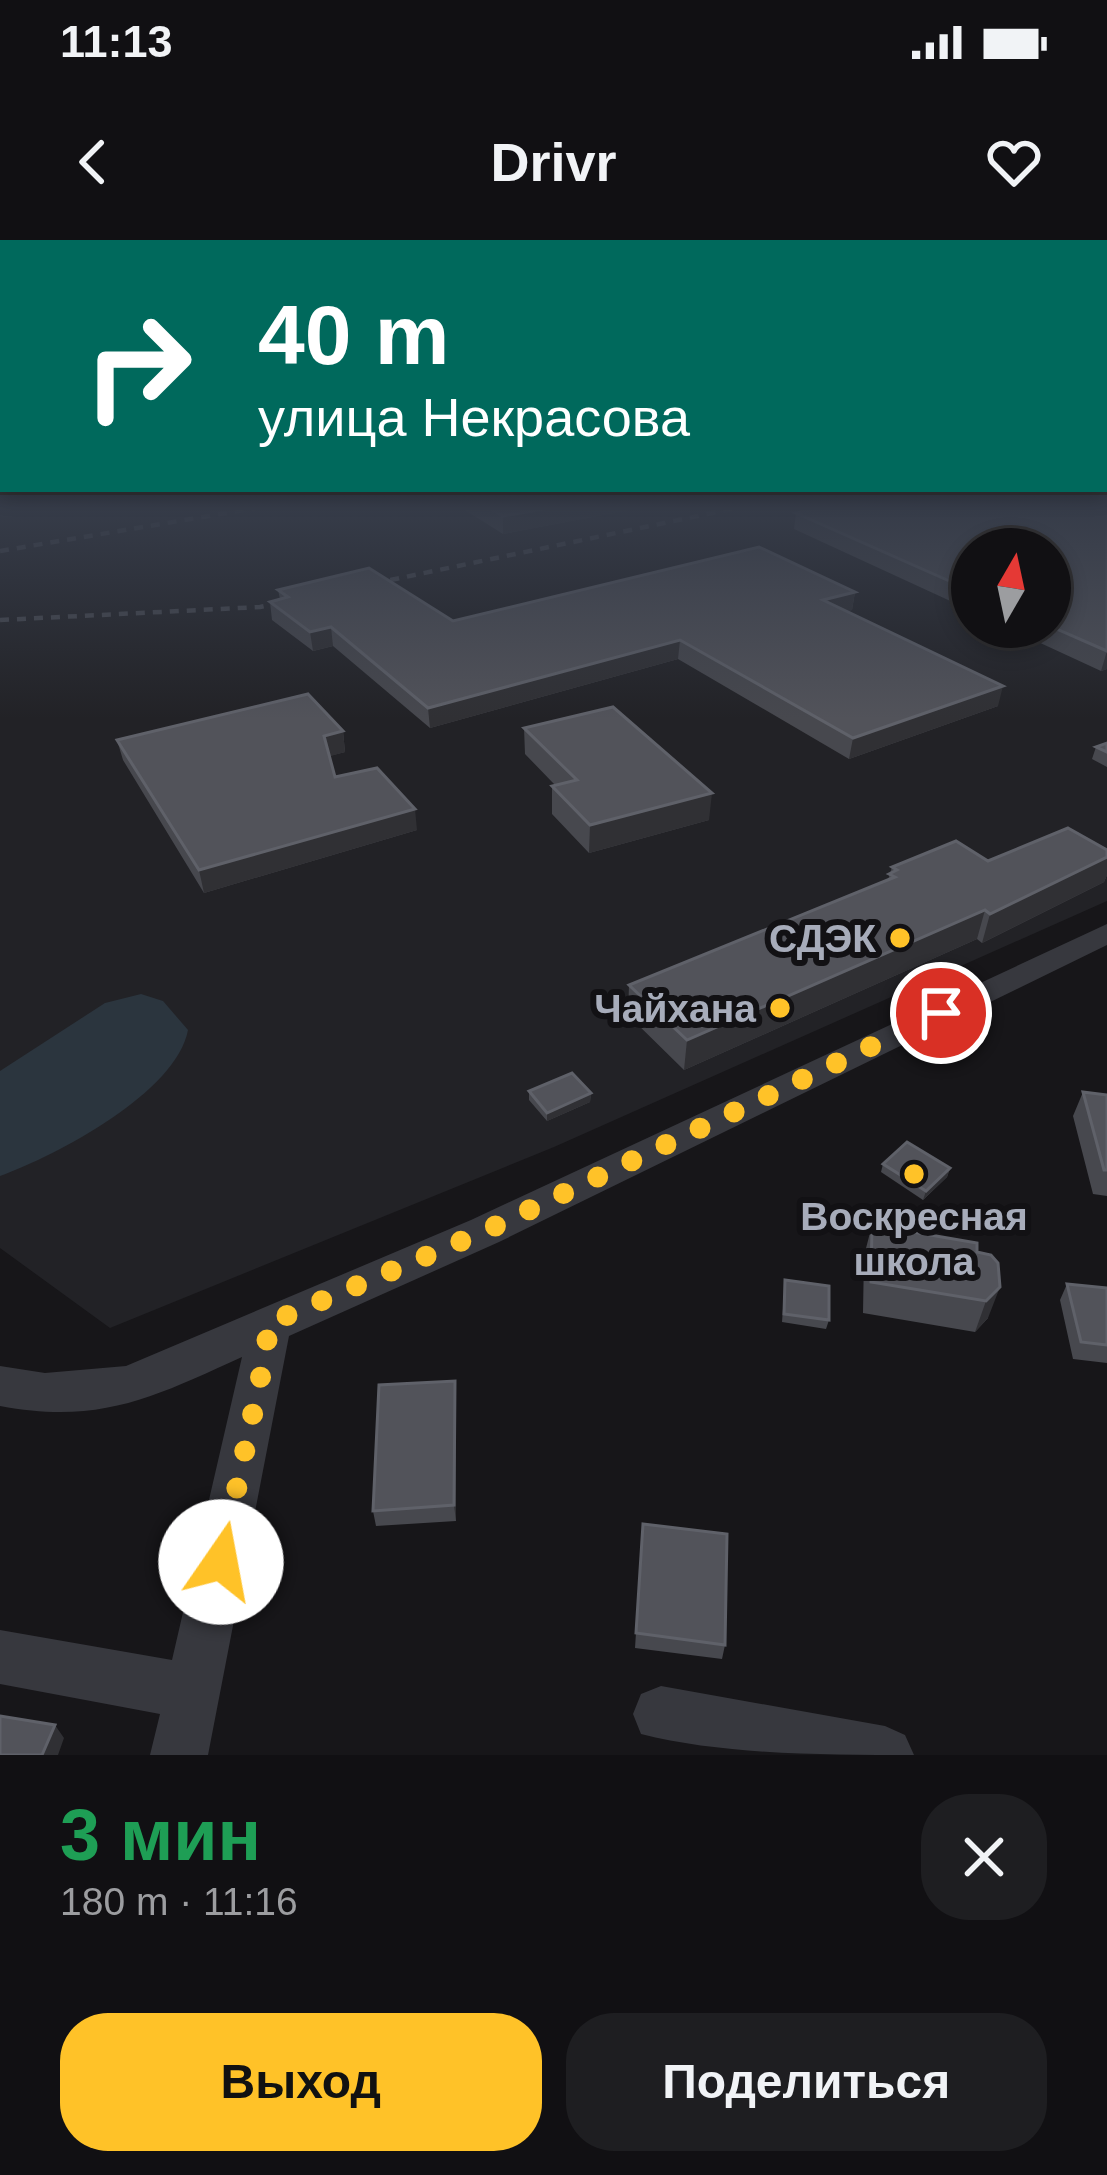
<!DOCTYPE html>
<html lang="ru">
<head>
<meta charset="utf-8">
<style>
	:root { --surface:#111013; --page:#1e1e21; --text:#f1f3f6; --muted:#9c9da0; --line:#303033; --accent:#ffc228 }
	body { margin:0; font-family:Arial,sans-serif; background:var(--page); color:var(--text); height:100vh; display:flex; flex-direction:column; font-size:45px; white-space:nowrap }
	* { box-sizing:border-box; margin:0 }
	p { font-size:39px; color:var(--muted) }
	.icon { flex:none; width:66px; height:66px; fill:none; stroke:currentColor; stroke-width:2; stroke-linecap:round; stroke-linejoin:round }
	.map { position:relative; height:1515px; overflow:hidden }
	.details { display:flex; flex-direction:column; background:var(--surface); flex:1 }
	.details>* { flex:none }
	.hud { position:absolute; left:0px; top:0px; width:1107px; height:252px; box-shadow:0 6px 18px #0003,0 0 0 3px var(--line); background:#00695c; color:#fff; overflow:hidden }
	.needle { width:78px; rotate:9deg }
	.controls { position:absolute; left:951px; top:288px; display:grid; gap:24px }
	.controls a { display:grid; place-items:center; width:120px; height:120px; border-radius:50%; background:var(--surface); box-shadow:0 6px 18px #0003,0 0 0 3px var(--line); font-size:60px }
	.pin { position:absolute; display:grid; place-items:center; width:102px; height:102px; color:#fff; margin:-51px; border:6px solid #fff; border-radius:50%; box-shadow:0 3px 12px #0007 }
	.me { position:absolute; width:132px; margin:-66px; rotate:12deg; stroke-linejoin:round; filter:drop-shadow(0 0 9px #0008) }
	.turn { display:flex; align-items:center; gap:42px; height:252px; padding:0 60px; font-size:54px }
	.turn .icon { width:156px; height:156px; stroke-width:2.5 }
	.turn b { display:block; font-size:84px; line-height:102px }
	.round { display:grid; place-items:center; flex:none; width:126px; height:126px; border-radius:48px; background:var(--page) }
	.headline { display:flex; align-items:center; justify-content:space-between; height:204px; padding:0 60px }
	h1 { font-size:72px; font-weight:800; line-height:90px; color:#1e9e55 }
	.cta { display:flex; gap:24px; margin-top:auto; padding:24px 60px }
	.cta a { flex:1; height:138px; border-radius:48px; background:var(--accent); color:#111; font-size:48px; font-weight:800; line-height:138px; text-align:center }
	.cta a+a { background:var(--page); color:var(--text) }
	.status { display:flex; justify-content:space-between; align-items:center; height:84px; padding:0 60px; background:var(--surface); direction:ltr }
	.status svg { height:33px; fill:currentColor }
	header { display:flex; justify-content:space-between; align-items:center; height:156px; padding:0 60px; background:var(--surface); font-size:54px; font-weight:800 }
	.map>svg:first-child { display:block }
</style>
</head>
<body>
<div class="status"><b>11:13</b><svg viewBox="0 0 49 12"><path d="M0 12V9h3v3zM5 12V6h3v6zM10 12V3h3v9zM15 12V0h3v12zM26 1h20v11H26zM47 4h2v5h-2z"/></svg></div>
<header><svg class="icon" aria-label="back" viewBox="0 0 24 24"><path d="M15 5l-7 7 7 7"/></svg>Drivr<svg class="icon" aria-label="heart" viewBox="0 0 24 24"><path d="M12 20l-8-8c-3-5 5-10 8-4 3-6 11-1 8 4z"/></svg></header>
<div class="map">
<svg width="1107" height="1515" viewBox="0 0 1107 1515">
	<rect width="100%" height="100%" fill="#171619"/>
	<!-- built -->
	<path fill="#222226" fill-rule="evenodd" d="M 0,267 L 1107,267 L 1107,661 L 554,907 L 110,1088 L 0,1008 ZM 972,309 L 1050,309 L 1050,387 L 972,387 Z"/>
	<!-- water -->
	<path fill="#2b353e" d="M 141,754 L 163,761 L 188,790 C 176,853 57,915 0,936 L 0,831 L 105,763 Z"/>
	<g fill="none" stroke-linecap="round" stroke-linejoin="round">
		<!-- minor -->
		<path fill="#37383e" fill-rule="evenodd" d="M 1107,684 L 1107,705 L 499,1002 L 289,1096 L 208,1515 L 150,1515 L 160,1474 L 0,1444 L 0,1390 L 172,1420 L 242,1117 C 154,1157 100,1185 0,1166 L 0,1126 L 45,1133 L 126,1126 L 471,980 Z
			M 661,1446 L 885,1486 L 905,1495 L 914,1515 C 826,1515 724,1515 641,1494 L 633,1474 L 641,1454 Z"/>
		<!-- rail -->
		<path stroke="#4a4c53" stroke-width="4.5" stroke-dasharray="9 8" stroke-linecap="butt" d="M 0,311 L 262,267
			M 357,347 L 741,267
			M 0,380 L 260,367 L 305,358"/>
	</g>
	<!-- wall -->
	<path fill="#47484e" d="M 460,267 L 645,267 L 503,294 Z
		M 1107,267 L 1107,429 L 1101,431 L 1006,387 L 1050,387 L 972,309 L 972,371 L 794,289 L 796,273 Z
		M 278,350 L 453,381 L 855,352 L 852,370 L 846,371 L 998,466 L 849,519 L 678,419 L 430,488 L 333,406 L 313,411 L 272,380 L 270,362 L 280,359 Z
		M 524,488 L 709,580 L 589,613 L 552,574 L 552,546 L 555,545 L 525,514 Z
		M 343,491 L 345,512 L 329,516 L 335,537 L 417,590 L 204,653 L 123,520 L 117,500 Z
		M 1107,503 L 1107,527 L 1092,519 L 1096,507 Z
		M 1107,610 L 1107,635 L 1104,642 L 982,703 L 977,699 L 684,830 L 628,775 L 629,745 L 888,640 L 892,627 L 988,621 Z
		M 529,851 L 591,853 L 590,862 L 547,881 L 529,860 Z
		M 1083,852 L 1107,855 L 1107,956 L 1093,954 L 1073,876 Z
		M 883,924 L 950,928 L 947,937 L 923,960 L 881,932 Z
		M 872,985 L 991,1015 L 988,1078 L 975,1092 L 863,1073 L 864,1016 Z
		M 785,1040 L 829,1080 L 826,1089 L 782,1082 Z
		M 1067,1044 L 1107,1048 L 1107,1123 L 1073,1119 L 1060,1060 Z
		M 455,1141 L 456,1281 L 376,1286 L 373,1271 Z
		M 643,1284 L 725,1405 L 722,1419 L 635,1408 Z"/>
	<!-- shaded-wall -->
	<path fill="#303034" d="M 554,267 L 645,267 L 503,294 L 503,276 Z
		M 855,352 L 852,370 L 820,379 L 823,360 Z
		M 331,387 L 333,406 L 313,411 L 310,392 Z
		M 680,400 L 678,419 L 430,488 L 428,468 Z
		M 1107,411 L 1107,429 L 1101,431 Z
		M 1003,446 L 998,466 L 849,519 L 853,498 Z
		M 343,491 L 345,512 L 327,517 L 324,496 Z
		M 712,553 L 709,580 L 589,613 L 590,585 Z
		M 415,569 L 417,590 L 204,653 L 199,630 Z
		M 1107,617 L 1107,635 L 1104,642 L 982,703 L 990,674 Z
		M 985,670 L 977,699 L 684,830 L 687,800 Z
		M 591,853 L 590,862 L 547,881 L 547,873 Z
		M 950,928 L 947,937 L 923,960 L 926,951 Z
		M 1000,1047 L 988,1078 L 975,1092 L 986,1061 Z
		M 455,1141 L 456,1157 L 456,1281 L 454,1265 Z
		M 55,1485 L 64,1498 L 58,1515 L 42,1515 Z"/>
	<!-- building -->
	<path fill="#52535a" stroke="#5f6169" stroke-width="3" d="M 487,267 L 554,267 L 503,276 Z
		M 825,267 L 1107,267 L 1107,411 L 1050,386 L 1050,309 L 972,309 L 972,351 L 796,273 Z
		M 759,307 L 855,352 L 823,360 L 1003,446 L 853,498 L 680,400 L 428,468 L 331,387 L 310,392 L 270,362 L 288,357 L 278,350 L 369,328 L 453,381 Z
		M 308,454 L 343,491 L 324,496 L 335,537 L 377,528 L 415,569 L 199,630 L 117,500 Z
		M 613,467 L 712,553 L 590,585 L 552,546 L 577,540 L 524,488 Z
		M 1107,503 L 1107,512 L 1096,507 Z
		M 1068,588 L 1107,610 L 1107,617 L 990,674 L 985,670 L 687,800 L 629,745 L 895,637 L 889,634 L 897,630 L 892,627 L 956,601 L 988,621 Z
		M 572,833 L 591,853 L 547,873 L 529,851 Z
		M 1083,852 L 1107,855 L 1107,930 L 1104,930 Z
		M 907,902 L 950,928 L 926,951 L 883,924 Z
		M 872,985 L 977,1003 L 977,1012 L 991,1015 L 998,1023 L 1000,1047 L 986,1061 L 871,1042 Z
		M 785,1040 L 829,1046 L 829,1080 L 784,1074 Z
		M 1067,1044 L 1107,1048 L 1107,1105 L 1081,1102 Z
		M 455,1141 L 454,1265 L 373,1271 L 379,1145 Z
		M 643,1284 L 727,1294 L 725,1405 L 636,1393 Z
		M 0,1476 L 55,1485 L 42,1515 L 0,1515 Z"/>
	<!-- sky -->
	<linearGradient id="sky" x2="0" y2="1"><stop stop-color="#0d0c0e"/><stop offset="0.56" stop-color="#363c49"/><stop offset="1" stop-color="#363c49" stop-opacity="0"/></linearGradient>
	<rect width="1107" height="479" fill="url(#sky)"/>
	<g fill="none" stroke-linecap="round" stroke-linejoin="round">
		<!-- route -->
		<path stroke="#ffc228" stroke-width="21" stroke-dasharray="0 37.8" d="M 221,1322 L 267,1107 L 267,1084 L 485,991 L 941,773"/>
	</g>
	<!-- markers -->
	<g fill="#ffc228" stroke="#121114" stroke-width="4.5">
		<circle cx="900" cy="698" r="12"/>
		<circle cx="780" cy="768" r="12"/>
		<circle cx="914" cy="934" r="12"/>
	</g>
	<g text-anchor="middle" stroke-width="12" stroke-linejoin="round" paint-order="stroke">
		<!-- poi labels -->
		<g font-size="39" font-weight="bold" fill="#a7acba" stroke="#121114" text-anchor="end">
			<text x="876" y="712">СДЭК</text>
			<text x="756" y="782">Чайхана</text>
			<text x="914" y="990" text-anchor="middle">Воскресная<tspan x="914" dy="45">школа</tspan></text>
		</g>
	</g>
</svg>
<div class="controls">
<a><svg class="needle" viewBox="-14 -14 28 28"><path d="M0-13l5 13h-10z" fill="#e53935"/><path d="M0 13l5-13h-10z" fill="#9c9da0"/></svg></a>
</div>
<div class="pin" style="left:941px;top:773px;background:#d93025"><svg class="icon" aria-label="arrive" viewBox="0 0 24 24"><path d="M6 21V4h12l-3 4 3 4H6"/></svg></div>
<svg class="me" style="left:221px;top:1322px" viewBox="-20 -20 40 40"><circle r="19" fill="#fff"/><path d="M0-13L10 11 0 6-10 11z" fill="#ffc228"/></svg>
<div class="hud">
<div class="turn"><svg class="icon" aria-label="right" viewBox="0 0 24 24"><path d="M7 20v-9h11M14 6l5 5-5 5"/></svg><div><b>40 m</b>улица Некрасова</div></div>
</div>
</div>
<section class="details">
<div class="headline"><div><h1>3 мин</h1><p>180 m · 11:16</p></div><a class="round"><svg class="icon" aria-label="close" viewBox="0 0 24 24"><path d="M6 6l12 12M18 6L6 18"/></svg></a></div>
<div class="cta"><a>Выход</a><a>Поделиться</a></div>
</section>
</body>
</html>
